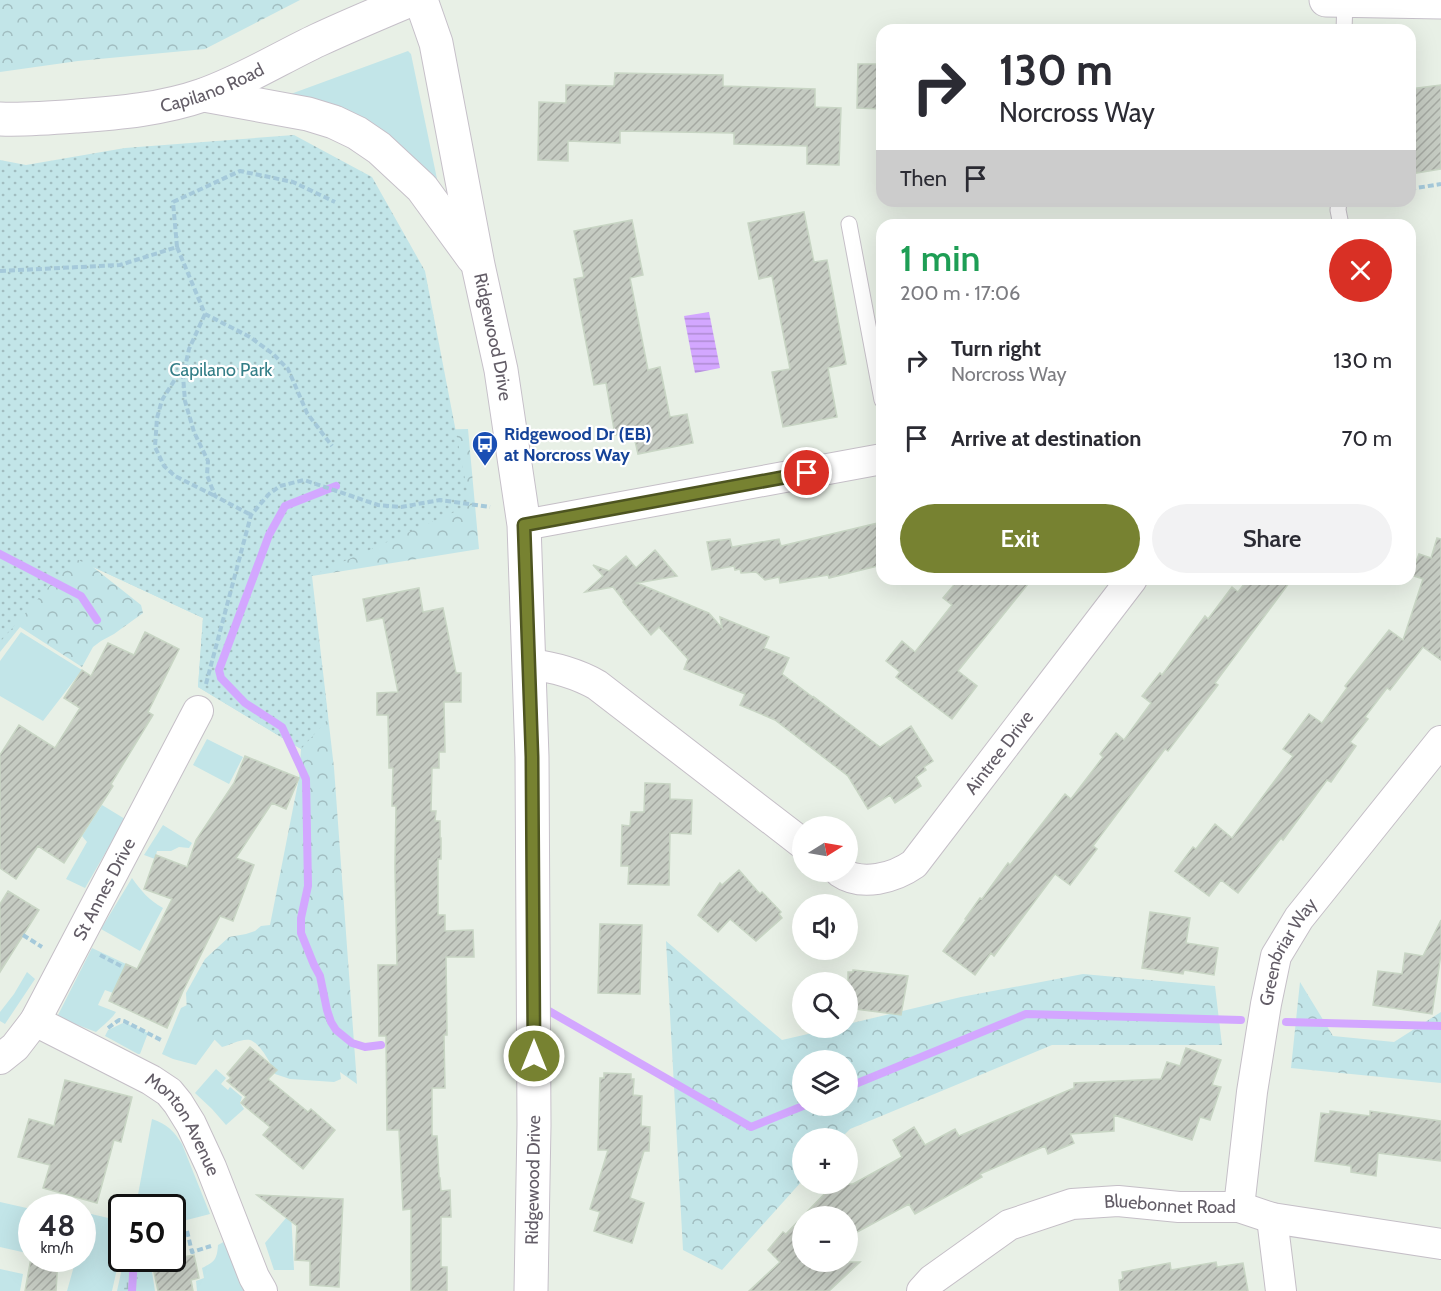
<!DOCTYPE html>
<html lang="en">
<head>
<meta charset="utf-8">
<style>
	:root { --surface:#fff; --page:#f2f2f3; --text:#2b2b33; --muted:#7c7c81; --accent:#778231 }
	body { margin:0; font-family:Cabin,sans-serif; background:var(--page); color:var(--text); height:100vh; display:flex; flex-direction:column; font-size:22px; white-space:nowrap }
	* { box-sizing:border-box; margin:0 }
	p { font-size:20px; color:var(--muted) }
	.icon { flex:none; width:33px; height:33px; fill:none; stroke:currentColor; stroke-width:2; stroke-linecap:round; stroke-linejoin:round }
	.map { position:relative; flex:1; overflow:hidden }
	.drawer { position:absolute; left:876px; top:219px; width:540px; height:366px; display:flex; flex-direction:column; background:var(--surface); border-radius:18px; box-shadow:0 6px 24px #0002 }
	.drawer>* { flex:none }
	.banner { position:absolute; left:876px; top:24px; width:540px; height:183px; border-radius:18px; box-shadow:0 6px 24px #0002; background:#fff; color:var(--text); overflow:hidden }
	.needle { width:39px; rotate:79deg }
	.controls { position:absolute; left:792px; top:816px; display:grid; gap:12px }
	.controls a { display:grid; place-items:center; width:66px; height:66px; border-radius:50%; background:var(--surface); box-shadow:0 6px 24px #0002; font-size:30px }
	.speed { position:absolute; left:18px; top:1194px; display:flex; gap:12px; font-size:30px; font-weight:700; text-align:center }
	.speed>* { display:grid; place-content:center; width:78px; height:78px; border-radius:50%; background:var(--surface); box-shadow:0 6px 24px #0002; line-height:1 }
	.speed small { font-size:15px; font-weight:400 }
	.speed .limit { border:3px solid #111; border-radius:9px; background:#fff; color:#111 }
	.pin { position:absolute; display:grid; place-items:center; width:51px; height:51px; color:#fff; margin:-26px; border:3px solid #fff; border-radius:50%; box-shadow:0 2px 6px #0007 }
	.me { position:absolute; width:66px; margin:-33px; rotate:0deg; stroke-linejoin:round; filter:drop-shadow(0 0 4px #0008) }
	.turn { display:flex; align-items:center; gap:21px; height:126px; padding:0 24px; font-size:27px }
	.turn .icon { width:78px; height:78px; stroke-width:2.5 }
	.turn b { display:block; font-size:42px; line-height:51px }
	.then { display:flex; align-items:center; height:57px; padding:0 24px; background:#0003; gap:12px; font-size:22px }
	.round { display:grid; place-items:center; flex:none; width:63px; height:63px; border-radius:32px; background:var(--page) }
	.head { display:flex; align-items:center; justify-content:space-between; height:102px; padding:0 24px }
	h1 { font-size:36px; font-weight:600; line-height:45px; color:#1e9e55 }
	.primary-button { display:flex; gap:12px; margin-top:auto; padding:12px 24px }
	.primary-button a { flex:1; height:69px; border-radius:36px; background:var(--accent); color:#fff; font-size:24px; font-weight:600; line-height:69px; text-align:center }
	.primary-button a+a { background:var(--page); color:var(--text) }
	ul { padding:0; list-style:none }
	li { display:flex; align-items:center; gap:18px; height:78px; padding:0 24px }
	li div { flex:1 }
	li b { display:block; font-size:22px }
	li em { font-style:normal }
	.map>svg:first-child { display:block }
</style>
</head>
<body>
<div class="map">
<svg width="1441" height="1291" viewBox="0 0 1441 1291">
	<defs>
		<pattern id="forest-crowns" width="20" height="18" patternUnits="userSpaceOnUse" patternTransform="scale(1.5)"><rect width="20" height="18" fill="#c2e5e8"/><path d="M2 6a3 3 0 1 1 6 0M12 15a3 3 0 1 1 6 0" fill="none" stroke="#a1bdc0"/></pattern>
		<pattern id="wetland-marsh" width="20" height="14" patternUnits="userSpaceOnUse" patternTransform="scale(1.5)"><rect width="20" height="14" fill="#c2e5e8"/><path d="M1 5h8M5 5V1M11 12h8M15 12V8" fill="none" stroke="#a1bdc0"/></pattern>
		<pattern id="park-dots" width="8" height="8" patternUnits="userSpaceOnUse" patternTransform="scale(1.5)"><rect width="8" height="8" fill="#c2e5e8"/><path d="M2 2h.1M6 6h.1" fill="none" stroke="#a1bdc0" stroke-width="1.8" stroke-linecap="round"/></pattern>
		<pattern id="water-rules" width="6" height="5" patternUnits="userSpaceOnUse" patternTransform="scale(1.5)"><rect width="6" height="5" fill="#d3a7ff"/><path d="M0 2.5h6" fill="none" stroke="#af8bd2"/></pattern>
		<pattern id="building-hatch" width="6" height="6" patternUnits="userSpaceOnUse" patternTransform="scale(1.5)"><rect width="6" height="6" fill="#c5cbc2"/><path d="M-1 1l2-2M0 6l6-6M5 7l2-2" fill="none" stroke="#a4a8a1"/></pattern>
	</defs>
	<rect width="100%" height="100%" fill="#e8f0e6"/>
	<!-- green -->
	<path fill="#c2e5e8" d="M 408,51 L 411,54 L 442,203 L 288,95 Z
		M 21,632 L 82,670 L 43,721 L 0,696 L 0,661 Z
		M 207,739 L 243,757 L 229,784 L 193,765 Z
		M 102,805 L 125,819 L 85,888 L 66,879 L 87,842 L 82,836 Z
		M 163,825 L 192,843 L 189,848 L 179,847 L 171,851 L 157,851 L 155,859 L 144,855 Z
		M 132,878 C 141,891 149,900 163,908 L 140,951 L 101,929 Z
		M 92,948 L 126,964 L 113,993 L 105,990 L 98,1005 L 116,1012 C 110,1021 103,1025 96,1032 L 57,1017 Z
		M 27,972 L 35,979 L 5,1024 L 0,1021 L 0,1012 L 14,994 Z
		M 187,1005 L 221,1031 L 196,1065 L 173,1059 L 162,1054 L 181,1008 Z
		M 123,1023 L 128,1024 L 148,1033 L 140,1054 L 138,1054 L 105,1036 L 108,1030 Z
		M 216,1069 L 226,1078 L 221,1084 L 228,1090 L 230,1087 L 242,1097 L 240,1103 L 244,1109 L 226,1125 L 212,1109 L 195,1093 Z
		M 152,1119 C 167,1124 174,1131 182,1144 L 210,1214 L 179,1222 L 178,1215 L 173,1216 L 172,1208 L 139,1207 L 137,1200 Z
		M 0,1202 L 31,1209 L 31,1254 L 0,1247 Z
		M 291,1212 L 294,1270 L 274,1270 L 265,1243 Z
		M 87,1213 L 121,1221 L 121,1251 L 112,1291 L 67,1291 L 76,1259 L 82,1258 L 83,1231 Z
		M 229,1239 L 248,1291 L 197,1291 L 196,1281 L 204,1278 L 202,1268 C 215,1262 217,1259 218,1245 Z
		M 124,1259 L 150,1259 L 155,1291 L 117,1291 Z
		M 0,1269 L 23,1274 L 20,1291 L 0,1291 Z"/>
	<!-- forest -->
	<path fill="url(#forest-crowns)" fill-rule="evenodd" d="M 0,0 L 300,0 L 205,49 L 78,61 L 0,72 Z
		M 0,181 L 425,430 L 468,429 L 479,549 L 312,576 L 334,768 L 357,1084 L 340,1072 L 341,1079 L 334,1082 L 290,1079 L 275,1074 C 272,1065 260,1043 250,1040 C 242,1038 230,1045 222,1047 L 202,1027 L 196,1026 L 191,1021 L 187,1012 L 186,993 L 205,959 L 229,937 L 246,934 L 255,931 L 261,926 L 270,925 L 299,778 L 301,749 L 198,687 L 203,618 L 93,567 L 141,605 L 143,613 L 114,634 L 101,641 L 93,647 L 82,667 L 20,627 L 0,652 Z
		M 666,941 L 782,1040 L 834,1028 L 848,1028 L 848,1024 L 961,997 L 1083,974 L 1215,986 L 1222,1045 L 1052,1045 L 850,1129 L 841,1138 L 802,1138 L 802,1181 L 722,1270 L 683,1250 ZM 802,1060 L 848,1060 L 848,1106 L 802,1106 Z
		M 1300,982 L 1333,1036 L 1394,1042 L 1441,1012 L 1441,1083 L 1291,1068 Z"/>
	<!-- wetland -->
	<path fill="url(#wetland-marsh)" d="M 122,1259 L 137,1259 L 138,1291 L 124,1291 L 125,1279 Z"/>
	<!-- park -->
	<path fill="url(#park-dots)" d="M 294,135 L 372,177 L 425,271 L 470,505 L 311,576 L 328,719 L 301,749 L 198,687 L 203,618 L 74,558 L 0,642 L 0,160 L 26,165 L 125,148 Z"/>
	<!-- water -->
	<path fill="url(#water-rules)" d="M 709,312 L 720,368 L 695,373 L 684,316 Z"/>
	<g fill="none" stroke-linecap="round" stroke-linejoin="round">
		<!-- stream -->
		<path stroke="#d3a7ff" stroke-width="8" d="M 336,486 L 285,506 L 269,535 L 219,670 L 221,678 L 245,703 L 282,727 L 306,779 L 308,886 L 301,918 L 301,933 L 314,965 L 320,976 L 327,1010 L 331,1022 L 336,1030 L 352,1043 L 365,1047 L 381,1045
			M 0,554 L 81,596 L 97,620
			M 543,1013 L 549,1011 L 751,1127 L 803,1106
			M 1286,1022 L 1441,1026
			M 848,1087 L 1026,1014 L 1241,1020
			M 132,1291 L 134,1258"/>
	</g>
	<!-- building -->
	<path fill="url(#building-hatch)" stroke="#c8d5c4" stroke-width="1.5" d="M 858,64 L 882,64 L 882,109 L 857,108 Z
		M 615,73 L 723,75 L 723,86 L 815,89 L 815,107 L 841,108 L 839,165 L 807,164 L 807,146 L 734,144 L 734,133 L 620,131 L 620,143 L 568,141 L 568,161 L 538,160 L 539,102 L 566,103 L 566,85 L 614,86 Z
		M 1441,85 L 1441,169 L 1410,174 L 1410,89 Z
		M 804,212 L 814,262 L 827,260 L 846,364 L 828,368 L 837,417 L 783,427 L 772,372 L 790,369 L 772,276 L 759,279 L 748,223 Z
		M 632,220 L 643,275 L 630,278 L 648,370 L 660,367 L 670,417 L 687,414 L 693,443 L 638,454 L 633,432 L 615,435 L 606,383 L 594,385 L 574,279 L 584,277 L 574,231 Z
		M 882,522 L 882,565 L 829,578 L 828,575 L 780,583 L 779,577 L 765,580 L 756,572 L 741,573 L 740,569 L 735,570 L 734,566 L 712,570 L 707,542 L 730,539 L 732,547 L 779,539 L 781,546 Z
		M 1437,538 L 1441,539 L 1441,660 L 1423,647 L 1390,690 L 1387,688 L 1365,717 L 1368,719 L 1350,742 L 1356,746 L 1331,782 L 1327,780 L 1283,840 L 1281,838 L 1238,893 L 1221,880 L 1209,896 L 1175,871 L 1193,847 L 1196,849 L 1215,824 L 1232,838 L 1293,756 L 1283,749 L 1309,714 L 1322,723 L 1347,688 L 1345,686 L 1389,630 L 1403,640 L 1423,579 L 1411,575 L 1419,554 L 1431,558 Z
		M 655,550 L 677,576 L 637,583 L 709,613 L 722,628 L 720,617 L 769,637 L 764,648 L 789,658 L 782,674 L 814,698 L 814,697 L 880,747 L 911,726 L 933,761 L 924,767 L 926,770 L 916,777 L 921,786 L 895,803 L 890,795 L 868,809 L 848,776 L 775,720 L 740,705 L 745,694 L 684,669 L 688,659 L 659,627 L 651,635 L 623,602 L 624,601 L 613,587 L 585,592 L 603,576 L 593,565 L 609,571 L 626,556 L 636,568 Z
		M 959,579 L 1032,579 L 958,671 L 977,686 L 952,719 L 896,677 L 900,672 L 886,661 L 902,641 L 915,652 L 952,605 L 943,598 Z
		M 1248,579 L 1292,579 L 1215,683 L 1218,685 L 1168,751 L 1165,749 L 1093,846 L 1097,849 L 1070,885 L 1055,874 L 994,956 L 991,953 L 975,975 L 943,951 L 966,920 L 965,919 L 980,898 L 982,899 L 1008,863 L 1010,865 L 1065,794 L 1071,799 L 1103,757 L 1100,754 L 1116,733 L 1124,740 L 1151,703 L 1142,696 L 1160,673 L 1162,675 L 1205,616 L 1208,619 L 1232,587 L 1238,592 Z
		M 419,588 L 423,612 L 443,608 L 456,673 L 461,673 L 461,702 L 444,702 L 445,752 L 439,752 L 439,768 L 432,768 L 431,811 L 436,811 L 435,821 L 440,821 L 440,838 L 441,838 L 441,859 L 438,859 L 438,915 L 445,915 L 445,931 L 473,930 L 474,957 L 446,957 L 447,1035 L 444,1035 L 445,1088 L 432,1088 L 432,1136 L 437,1136 L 439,1178 L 440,1178 L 441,1191 L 450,1190 L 451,1217 L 441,1217 L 441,1267 L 447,1267 L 447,1291 L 411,1291 L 411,1209 L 403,1210 L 399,1130 L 387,1130 L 386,1036 L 379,1036 L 378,965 L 397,965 L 395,867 L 396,806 L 392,806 L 393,768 L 389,768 L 388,715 L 377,715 L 377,693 L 398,692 L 383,618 L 367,621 L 363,599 Z
		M 145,632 L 179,649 L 148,712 L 153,715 L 111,784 L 113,786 L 64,863 L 38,846 L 16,879 L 0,868 L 0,755 L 19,725 L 55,748 L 80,708 L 64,698 L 82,670 L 91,676 L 108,643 L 134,655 Z
		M 245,756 L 299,778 L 286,809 L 272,803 L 236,858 L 254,865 L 233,921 L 220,916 L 183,991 L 167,1028 L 109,1001 L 126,964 L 137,969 L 172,899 L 144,889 L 156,855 L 187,867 L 196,840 L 234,783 Z
		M 645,783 L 670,784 L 670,799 L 692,800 L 691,834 L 670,833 L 669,885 L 628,884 L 629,866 L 621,866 L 622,825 L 630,826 L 631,812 L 644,812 Z
		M 739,870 L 760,894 L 762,892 L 781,912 L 779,914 L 782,918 L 756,941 L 730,919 L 718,932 L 698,915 L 720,883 L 722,885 Z
		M 8,891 L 39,910 L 0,972 L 0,904 Z
		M 1150,912 L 1190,918 L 1186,943 L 1218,948 L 1214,975 L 1184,970 L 1183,974 L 1142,968 Z
		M 1441,920 L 1441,954 L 1432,1014 L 1373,1005 L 1378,971 L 1402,974 L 1405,953 L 1423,956 Z
		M 600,924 L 642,925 L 640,994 L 598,993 Z
		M 853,970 L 908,976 L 901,1015 L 848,1008 L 848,972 L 853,972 Z
		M 250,1047 L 277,1070 L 268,1079 L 308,1112 L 311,1109 L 335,1130 L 303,1169 L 263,1135 L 270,1127 L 241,1103 L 246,1097 L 227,1081 L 231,1078 L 227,1074 Z
		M 1186,1048 L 1221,1060 L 1212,1085 L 1221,1087 L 1210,1120 L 1200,1117 L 1192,1140 L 1114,1115 L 1114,1131 L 1070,1134 L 1074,1143 L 1048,1154 L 1045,1146 L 980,1174 L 982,1177 L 915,1214 L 909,1204 L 848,1237 L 848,1216 L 803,1216 L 834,1184 L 853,1184 L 902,1157 L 893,1140 L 914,1127 L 925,1145 L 955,1129 L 959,1136 L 1074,1088 L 1074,1083 L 1161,1079 L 1167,1062 L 1180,1066 Z
		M 604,1073 L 631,1074 L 631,1079 L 634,1079 L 633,1095 L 642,1096 L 641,1126 L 650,1127 L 649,1151 L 644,1151 L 630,1198 L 644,1203 L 632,1243 L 594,1231 L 600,1212 L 590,1209 L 608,1150 L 598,1150 L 600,1078 L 604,1078 Z
		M 65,1080 L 132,1097 L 121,1142 L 114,1140 L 97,1203 L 43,1188 L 50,1165 L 18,1157 L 29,1119 L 54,1126 Z
		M 1330,1111 L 1370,1116 L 1370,1111 L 1441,1121 L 1441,1161 L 1378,1153 L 1376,1176 L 1351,1172 L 1351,1166 L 1315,1161 L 1321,1113 L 1330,1114 Z
		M 257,1195 L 343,1199 L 339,1287 L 310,1285 L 310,1261 L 295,1260 L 297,1226 Z
		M 802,1217 L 802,1262 L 860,1262 L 829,1291 L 749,1291 L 780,1262 L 768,1250 L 783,1232 L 786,1234 Z
		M 194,1255 L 199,1278 L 191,1280 L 193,1291 L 158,1291 L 151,1258 L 176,1258 Z
		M 31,1258 L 58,1258 L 56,1291 L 25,1291 Z
		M 1216,1262 L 1217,1267 L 1243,1263 L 1248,1291 L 1120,1291 L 1119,1280 L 1123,1279 L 1122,1272 L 1170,1263 L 1171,1270 Z"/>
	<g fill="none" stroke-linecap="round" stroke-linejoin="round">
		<!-- lane casing -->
		<g stroke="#c5bfc7" stroke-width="17">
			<path id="lane" d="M 1344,30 L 1345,1
				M 1339,201 L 1338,210 L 1341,225
				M 849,224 L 882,400"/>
		</g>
		<!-- street casing -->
		<g stroke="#c5bfc7" stroke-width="32">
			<g id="street">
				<path d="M 524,525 L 882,459"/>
				<path d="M 529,664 C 553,667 576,673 597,685 L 802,843"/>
				<path id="s1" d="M 840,872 C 862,887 894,878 914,864 L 1132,579"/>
				<path id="s2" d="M 35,1021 L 151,1080 L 169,1092 L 178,1103 L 191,1124 L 211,1167 L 254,1277 L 262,1291"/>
				<path id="s3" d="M 0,1059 L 15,1047 L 35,1021 L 198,711"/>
				<path id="s4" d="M 1239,1207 L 1252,1092 L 1266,1004 L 1276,956 L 1299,918 L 1441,741"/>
				<path d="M 1272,1218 L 1281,1291"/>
				<path id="s5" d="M 922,1291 L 932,1280 L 1009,1225 L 1072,1204 L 1118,1201 L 1179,1207 L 1239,1207 L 1272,1218 L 1441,1244"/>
			</g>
		</g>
		<!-- secondary casing -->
		<g stroke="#c6c0c9" stroke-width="35">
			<g id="secondary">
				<path id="s6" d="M 421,0 L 436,43 L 478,265 L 501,370 L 524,525 L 532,757 L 534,1125 L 531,1291"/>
				<path d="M 1326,0 L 1441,2"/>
				<path d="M 204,95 L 308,114 L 334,122 L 357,133 L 379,148 L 422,188 L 473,258"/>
				<path id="s7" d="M 0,119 C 26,120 51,118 77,116 C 119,113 163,109 203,95 C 243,81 280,58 318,40 C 348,26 379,13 410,0"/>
			</g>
		</g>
		<!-- path -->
		<path stroke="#a5c9da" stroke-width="4" stroke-dasharray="6 3" stroke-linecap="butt" d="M 1410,189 L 1441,184
			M 177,247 L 173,202 L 240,171 L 293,182 L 335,202
			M 0,271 L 120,265 L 177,247 L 205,314 L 250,337 L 273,354 L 288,369 L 307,413 L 332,446
			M 205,314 L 189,349 L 183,376 L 185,401 L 194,432 L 208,461 L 207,475 L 215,496 L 251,515
			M 184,365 L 162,400 L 157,418 L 155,447 L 164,466 L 175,476 L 215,496
			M 206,684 L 251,515 L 269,494 L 280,486 L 304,480 L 378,505 L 401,507 L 440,500 L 490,507
			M 23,935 L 42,947
			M 100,955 L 121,966
			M 108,1028 L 119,1020 L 124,1021 L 163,1041
			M 187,1231 L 192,1252 L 211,1246"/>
		<!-- lane -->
		<use href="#lane" stroke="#fff" stroke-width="15"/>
		<!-- street -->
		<use href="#street" stroke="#fff" stroke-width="30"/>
		<!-- secondary -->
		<use href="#secondary" stroke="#fff" stroke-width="33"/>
	</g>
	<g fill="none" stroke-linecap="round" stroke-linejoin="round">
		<!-- route casing -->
		<g stroke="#4d5420" stroke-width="15">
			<path id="route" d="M 534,1056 L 532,757 L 524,525 L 807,473"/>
		</g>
		<!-- route -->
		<use href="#route" stroke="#778231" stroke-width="10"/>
	</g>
	<!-- icons -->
	<defs>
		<g id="bus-pin" transform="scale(1.35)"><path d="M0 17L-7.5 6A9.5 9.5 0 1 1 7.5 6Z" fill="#1a4fb4" stroke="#fff"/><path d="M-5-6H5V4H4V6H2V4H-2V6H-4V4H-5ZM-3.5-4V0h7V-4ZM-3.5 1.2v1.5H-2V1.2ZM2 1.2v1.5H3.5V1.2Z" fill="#fff"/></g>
	</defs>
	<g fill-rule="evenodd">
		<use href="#bus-pin" x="485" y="444"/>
	</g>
	<g text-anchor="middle" stroke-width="4.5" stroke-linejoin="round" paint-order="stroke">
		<!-- street labels -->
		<g font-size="18" fill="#635d67" stroke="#fff">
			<text dy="6" stroke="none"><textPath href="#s7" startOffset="216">Capilano Road</textPath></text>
			<text dy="6" stroke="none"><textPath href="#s6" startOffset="345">Ridgewood Drive</textPath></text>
			<text dy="6" stroke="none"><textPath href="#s1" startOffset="219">Aintree Drive</textPath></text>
			<text dy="6" stroke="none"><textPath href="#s3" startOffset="201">St Annes Drive</textPath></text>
			<text dy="6" stroke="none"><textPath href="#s4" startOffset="262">Greenbriar Way</textPath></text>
			<text dy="6" stroke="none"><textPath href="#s2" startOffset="186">Monton Avenue</textPath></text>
			<text transform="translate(533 1180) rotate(-89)" y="6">Ridgewood Drive</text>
			<text dy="6" stroke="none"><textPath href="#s5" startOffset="274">Bluebonnet Road</textPath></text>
		</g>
		<!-- park labels -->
		<g font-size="18" fill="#347e87" stroke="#fff">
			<text x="221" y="376">Capilano Park</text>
		</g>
		<!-- transit labels -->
		<g font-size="18" font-weight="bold" fill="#164399" stroke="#fff" text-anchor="start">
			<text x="504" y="440">Ridgewood Dr (EB)<tspan x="504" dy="21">at Norcross Way</tspan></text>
		</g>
	</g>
</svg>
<div class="controls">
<a><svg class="needle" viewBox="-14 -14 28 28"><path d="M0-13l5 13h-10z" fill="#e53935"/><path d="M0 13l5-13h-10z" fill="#7c7c81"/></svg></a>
<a><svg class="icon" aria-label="sound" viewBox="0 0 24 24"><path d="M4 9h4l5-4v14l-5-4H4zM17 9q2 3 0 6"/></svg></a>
<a><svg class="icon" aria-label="search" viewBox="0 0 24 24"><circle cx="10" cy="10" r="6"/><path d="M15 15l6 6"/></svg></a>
<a><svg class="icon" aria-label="layers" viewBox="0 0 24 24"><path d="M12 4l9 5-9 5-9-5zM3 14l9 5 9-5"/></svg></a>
<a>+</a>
<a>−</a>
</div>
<div class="speed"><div>48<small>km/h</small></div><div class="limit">50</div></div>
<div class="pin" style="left:807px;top:473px;background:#d93025"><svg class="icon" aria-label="arrive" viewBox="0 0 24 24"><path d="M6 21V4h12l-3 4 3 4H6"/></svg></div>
<svg class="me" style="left:534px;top:1056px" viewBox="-20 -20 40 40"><circle r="17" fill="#778231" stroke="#fff" stroke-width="3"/><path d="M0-11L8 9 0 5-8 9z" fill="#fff"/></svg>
<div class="banner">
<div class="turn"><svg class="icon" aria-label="right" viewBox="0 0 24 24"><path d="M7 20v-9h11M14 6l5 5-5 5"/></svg><div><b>130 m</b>Norcross Way</div></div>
<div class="then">Then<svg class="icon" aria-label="arrive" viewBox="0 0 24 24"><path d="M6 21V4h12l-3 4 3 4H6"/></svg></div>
</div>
<section class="drawer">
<div class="head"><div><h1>1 min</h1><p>200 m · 17:06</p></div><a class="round" style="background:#d93025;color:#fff"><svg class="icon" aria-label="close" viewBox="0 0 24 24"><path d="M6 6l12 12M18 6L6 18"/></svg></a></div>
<ul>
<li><svg class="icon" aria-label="right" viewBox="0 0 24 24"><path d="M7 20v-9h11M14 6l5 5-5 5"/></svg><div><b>Turn right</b><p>Norcross Way</p></div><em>130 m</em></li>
<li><svg class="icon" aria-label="arrive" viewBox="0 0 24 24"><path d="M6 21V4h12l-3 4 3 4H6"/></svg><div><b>Arrive at destination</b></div><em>70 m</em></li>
</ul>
<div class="primary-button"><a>Exit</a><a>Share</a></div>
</section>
</div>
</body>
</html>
